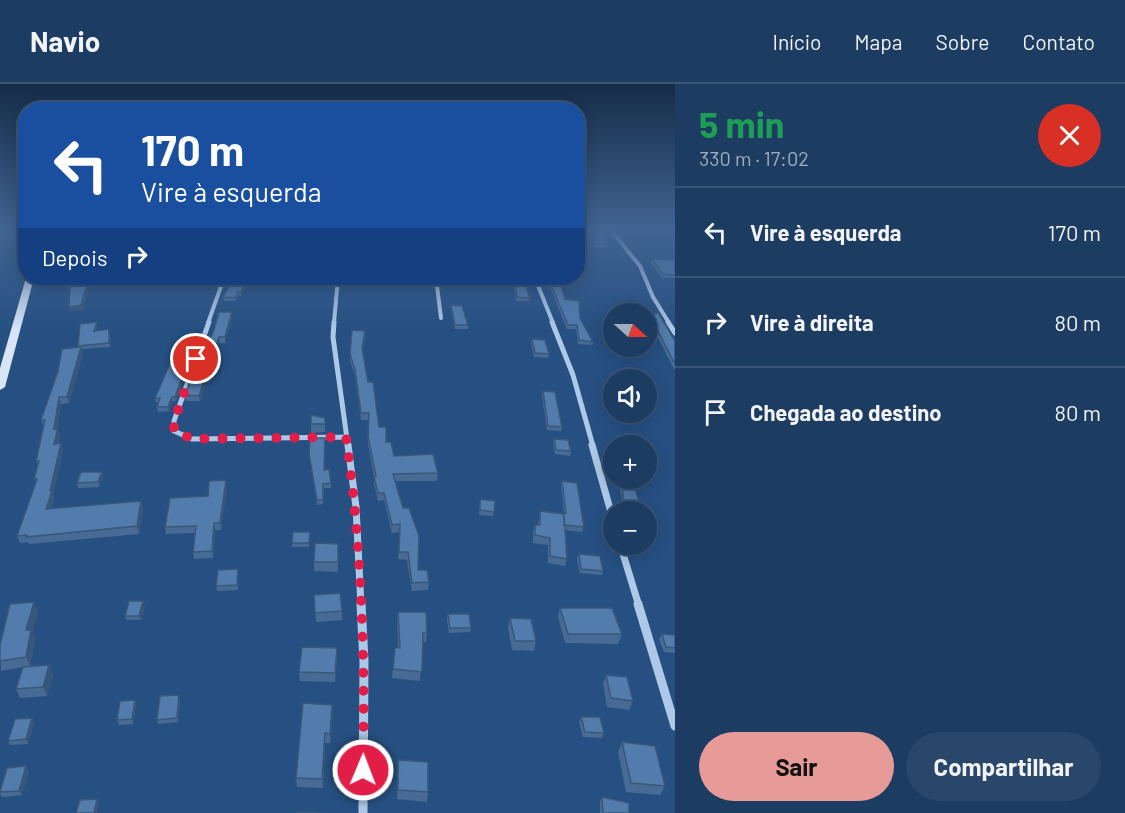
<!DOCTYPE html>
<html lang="pt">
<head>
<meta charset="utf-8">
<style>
	:root { --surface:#1c3c62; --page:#29476b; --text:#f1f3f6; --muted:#a0adbe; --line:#3a5677; --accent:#e69b98 }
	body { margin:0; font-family:Barlow,sans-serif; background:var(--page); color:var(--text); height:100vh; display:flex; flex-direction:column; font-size:22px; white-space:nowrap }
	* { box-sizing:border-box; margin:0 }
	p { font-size:20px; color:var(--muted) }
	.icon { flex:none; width:33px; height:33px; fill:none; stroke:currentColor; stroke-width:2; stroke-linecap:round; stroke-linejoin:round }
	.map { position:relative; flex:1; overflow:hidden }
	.sheet { display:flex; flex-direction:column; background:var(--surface); width:450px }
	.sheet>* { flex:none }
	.banner { position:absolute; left:18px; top:18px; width:567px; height:183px; border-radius:24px; box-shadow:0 3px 15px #0003,0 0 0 2px var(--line); background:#1a4fa0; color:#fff; overflow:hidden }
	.needle { width:39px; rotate:111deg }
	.controls { position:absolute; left:603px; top:219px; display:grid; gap:12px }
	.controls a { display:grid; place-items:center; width:54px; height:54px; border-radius:50%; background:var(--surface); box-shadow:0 3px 15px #0003,0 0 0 2px var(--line); font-size:30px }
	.pin { position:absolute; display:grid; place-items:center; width:51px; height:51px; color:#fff; margin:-26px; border:3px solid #fff; border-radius:50%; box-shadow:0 2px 6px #0007 }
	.me { position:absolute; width:66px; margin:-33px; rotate:1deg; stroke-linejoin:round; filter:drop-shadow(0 0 4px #0008) }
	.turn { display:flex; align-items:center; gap:21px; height:126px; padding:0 24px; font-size:27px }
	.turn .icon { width:78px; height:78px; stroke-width:2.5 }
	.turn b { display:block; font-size:42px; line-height:51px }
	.then { display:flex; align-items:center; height:57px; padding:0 24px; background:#0003; gap:12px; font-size:22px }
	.round { display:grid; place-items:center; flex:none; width:63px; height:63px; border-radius:32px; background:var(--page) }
	.head { display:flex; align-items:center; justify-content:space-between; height:102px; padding:0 24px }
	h1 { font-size:36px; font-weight:700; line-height:45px; color:#1e9e55 }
	.primary-button { display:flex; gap:12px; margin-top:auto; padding:12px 24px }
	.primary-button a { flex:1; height:69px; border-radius:36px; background:var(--accent); color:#111; font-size:24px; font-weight:700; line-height:69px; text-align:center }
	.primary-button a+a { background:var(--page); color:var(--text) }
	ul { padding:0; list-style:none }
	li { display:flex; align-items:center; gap:18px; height:90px; padding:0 24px; border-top:2px solid var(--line) }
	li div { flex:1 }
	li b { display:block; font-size:22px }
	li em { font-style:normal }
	header { display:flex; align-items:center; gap:36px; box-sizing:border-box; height:84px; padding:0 30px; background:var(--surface); border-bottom:2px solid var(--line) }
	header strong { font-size:28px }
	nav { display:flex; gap:33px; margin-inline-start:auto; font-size:21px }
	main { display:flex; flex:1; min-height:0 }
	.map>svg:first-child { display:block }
</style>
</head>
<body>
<header>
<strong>Navio</strong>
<nav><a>Início</a><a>Mapa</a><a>Sobre</a><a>Contato</a></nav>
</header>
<main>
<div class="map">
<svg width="675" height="729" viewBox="0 0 675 729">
	<rect width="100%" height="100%" fill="#265082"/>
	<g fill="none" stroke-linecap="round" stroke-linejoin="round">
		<!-- minor-far3 -->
		<path stroke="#aec9e7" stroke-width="4" d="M 609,144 L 640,182 L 653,213 L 669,239
			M 436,194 L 441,234
			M 535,194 L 553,239
			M 208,239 L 224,194
			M 334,239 L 338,194"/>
		<!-- minor-far2 -->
		<path stroke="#aec9e7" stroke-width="5" d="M 209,238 L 174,337 L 174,347 L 192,355 L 346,353
			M 334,238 L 333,253 L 348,362
			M 552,238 L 573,291 L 593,362
			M 668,238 L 675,249"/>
		<!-- minor-far1 -->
		<path stroke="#aec9e7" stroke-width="7" d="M 348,361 L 356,423 L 361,522
			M 592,361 L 614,439
			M 620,460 L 639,522"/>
		<!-- minor -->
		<path stroke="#aec9e7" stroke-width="9" d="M 361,520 L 364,577 L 363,729
			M 638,520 L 675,642"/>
		<!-- secondary -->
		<path fill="#d7e5f6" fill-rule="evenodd" d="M 26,194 L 34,194 L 5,303 L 0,306 L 0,284 Z"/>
	</g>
	<!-- wall -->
	<path fill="#476b94" d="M 582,144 L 607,144 L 605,164 L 594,162 L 596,150 L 588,150 Z
		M 652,175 L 675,176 L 675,194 L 662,194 L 651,179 Z
		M 297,194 L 329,194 L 328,200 L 297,197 Z
		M 513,194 L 523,194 L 530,214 L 529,217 L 516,217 Z
		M 546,194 L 559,194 L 565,215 L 580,234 L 593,258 L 593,261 L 578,260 L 576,245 L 567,245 Z
		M 249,195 L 241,212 L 238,211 L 235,217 L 224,217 L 223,213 Z
		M 451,221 L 468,241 L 468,245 L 455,245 L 451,225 Z
		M 650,232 L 675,257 L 675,287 L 649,235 Z
		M 232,233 L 225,259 L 220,259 L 212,278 L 217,283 L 209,299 L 206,299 L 200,317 L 186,317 L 185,311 L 199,273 Z
		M 97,242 L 96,246 L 110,249 L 110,263 L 82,265 L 83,269 L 69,319 L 61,320 L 57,344 L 60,351 L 58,360 L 63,366 L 53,410 L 54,414 L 51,425 L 141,417 L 143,424 L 139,450 L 29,460 L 28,458 L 20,459 L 17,452 L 35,399 L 38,382 L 36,377 L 44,343 L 41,336 L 79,263 L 78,262 Z
		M 352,246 L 365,254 L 362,267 L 368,298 L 379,343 L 394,372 L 438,389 L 437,397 L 395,397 L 418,486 L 429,498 L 428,506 L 412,507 L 407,476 L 398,475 L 400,448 L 392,449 L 384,416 L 378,417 L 374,400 L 374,393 L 368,360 L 368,336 L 361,336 L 355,292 L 350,277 Z
		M 532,255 L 549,270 L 548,274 L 534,273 L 531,259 Z
		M 189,279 L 176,317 L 172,317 L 169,327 L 158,328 L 157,323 L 159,318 L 156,318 L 155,314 Z
		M 543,307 L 562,343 L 561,347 L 547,346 L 542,311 Z
		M 325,334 L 325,348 L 311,349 L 311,340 Z
		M 554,355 L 571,367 L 570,372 L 555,370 L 553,359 Z
		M 309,370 L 324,386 L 331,399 L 331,404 L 324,404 L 323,420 L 317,421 Z
		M 102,388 L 103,392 L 99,403 L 78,404 L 77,399 Z
		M 617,394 L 635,394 L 636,398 L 634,403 L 642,428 L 626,428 L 626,426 L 624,425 Z
		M 562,397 L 584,443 L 582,448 L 565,446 L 567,475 L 565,482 L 548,479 L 548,461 L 533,459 L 533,448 L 535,441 L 538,441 L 540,427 L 563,430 L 564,428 L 561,401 Z
		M 227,403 L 221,446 L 215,446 L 213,474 L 194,475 L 193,468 L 195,449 L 166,450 L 165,443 L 208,412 Z
		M 480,415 L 494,428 L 493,432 L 479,431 Z
		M 646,442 L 651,457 L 650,461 L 642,460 L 646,460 Z
		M 310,448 L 309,463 L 292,463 L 292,459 Z
		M 338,460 L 338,488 L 314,487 L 314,478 Z
		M 579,470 L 603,487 L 602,491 L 580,489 L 577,474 Z
		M 238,485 L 238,506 L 217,507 L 216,502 Z
		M 314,511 L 342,527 L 342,536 L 316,538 Z
		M 143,517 L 145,522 L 141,536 L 126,536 L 125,532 Z
		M 560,524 L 622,550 L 618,560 L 565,559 L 558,533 Z
		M 38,527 L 32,549 L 35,555 L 30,582 L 49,581 L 53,591 L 47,612 L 20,614 L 16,605 L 23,583 L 1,587 L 0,561 Z
		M 398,528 L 427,549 L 426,558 L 423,558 L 420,597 L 392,594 L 395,563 L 398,563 L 397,537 Z
		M 448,530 L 471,544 L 470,548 L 449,549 L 447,535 Z
		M 510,534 L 536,557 L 534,567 L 512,566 L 508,544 Z
		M 662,550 L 675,551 L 675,569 L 664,568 L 659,555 Z
		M 337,574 L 335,598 L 300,597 L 299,588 Z
		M 606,591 L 633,617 L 629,626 L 607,623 L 603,600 Z
		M 179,611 L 180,615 L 178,638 L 158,640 L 157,636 Z
		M 136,621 L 133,640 L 119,641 L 117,636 Z
		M 333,630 L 330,659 L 325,659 L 323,704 L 297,703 L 296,694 Z
		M 581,633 L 604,649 L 602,654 L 583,653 L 579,638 Z
		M 34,639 L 28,660 L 10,661 L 8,657 Z
		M 622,658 L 665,702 L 660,711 L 626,708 L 618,668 Z
		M 398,676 L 428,708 L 427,718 L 397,715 Z
		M 29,687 L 22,711 L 2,713 L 0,709 L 0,707 Z
		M 602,713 L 629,729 L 600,729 L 600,718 Z"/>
	<!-- shaded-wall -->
	<path fill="#395778" d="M 6,149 L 7,152 L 0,164 L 0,159 Z
		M 89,194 L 91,194 L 83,226 L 70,227 L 69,223 Z
		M 248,194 L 249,195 L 241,212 L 241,208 Z
		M 232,228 L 232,233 L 225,259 L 225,253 Z
		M 219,253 L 220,259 L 210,283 L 210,278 Z
		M 81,263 L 83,269 L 69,319 L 67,313 Z
		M 189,275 L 189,279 L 176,317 L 175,313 Z
		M 216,278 L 217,283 L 209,299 L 208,293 Z
		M 205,293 L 206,299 L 200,317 L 199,312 Z
		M 59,313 L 61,320 L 56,351 L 58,344 L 60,351 L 56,367 L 54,360 L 54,345 Z
		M 172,313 L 172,317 L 169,327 L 168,323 Z
		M 61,359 L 63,366 L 53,410 L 54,414 L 48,433 L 46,425 Z
		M 102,388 L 103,392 L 99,403 L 98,398 Z
		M 226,396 L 227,403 L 221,446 L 220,439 Z
		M 141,417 L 143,424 L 139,450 L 137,442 Z
		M 214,439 L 215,446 L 213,474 L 212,467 Z
		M 143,517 L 145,522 L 141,536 L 139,532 Z
		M 34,518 L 38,527 L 32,549 L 35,555 L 30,582 L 26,573 L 26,546 Z
		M 49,581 L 53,591 L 47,612 L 43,603 Z
		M 179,611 L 180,615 L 178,638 L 177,634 Z
		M 135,616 L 136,621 L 133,640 L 132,635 Z
		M 332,621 L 333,630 L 330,659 L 330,650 Z
		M 32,634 L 34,639 L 28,660 L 26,655 Z
		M 325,649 L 325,659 L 323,704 L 322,695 Z
		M 26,682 L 29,687 L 22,711 L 19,707 Z
		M 97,715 L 99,719 L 97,729 L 94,729 Z"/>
	<!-- building -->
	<path fill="#527cac" stroke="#395778" stroke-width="1.5" d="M 586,144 L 607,144 L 606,160 L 595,159 L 596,147 L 588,147 Z
		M 0,149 L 6,149 L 0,159 Z
		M 652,175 L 675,176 L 675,191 L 663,190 Z
		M 73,194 L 89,194 L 81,221 L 69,223 L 70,204 Z
		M 234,194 L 248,194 L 241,208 L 238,208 L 235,214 L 223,213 Z
		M 299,194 L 328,194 L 328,197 Z
		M 514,194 L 523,194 L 530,214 L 517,213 Z
		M 548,194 L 559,194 L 565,215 L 579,217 L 580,234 L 593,258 L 579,256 L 577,241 L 568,241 Z
		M 451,221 L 462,222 L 468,241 L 455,241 Z
		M 219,228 L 232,228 L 225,253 L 219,253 L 210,278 L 216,278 L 208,293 L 205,293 L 199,312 L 185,311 L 199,273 L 213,249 Z
		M 658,228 L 675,257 L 675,280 L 650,232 Z
		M 97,238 L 94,247 L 109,245 L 109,259 L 78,262 L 80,240 Z
		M 352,246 L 365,247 L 362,264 L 368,298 L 373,298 L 379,343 L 386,343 L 386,358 L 391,358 L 394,372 L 433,370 L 438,389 L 393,390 L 403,424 L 409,424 L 419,452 L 418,486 L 427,486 L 429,498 L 412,499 L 408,468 L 399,468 L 400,440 L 392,441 L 384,409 L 378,409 L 374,393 L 376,392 L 368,352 L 369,329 L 361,329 L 355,286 L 350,270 Z
		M 532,255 L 545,256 L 549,270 L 535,269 Z
		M 81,263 L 67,313 L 59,313 L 54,345 L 58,344 L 54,360 L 61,359 L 50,407 L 52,407 L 46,425 L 141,417 L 137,442 L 26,453 L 27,451 L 17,452 L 37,395 L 34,395 L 39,377 L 36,377 L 45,336 L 41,336 L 58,287 L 62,265 Z
		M 172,275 L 189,275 L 175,313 L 172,313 L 168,323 L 157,323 L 160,314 L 155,314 Z
		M 543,307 L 555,308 L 562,343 L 548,342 Z
		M 311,331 L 325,334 L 325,340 L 311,340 Z
		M 310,354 L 325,354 L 324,386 L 329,385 L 331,399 L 323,400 L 323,416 L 317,416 L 309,370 Z
		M 554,355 L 568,356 L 571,367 L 556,366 Z
		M 81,388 L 102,388 L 98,398 L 77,399 Z
		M 620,394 L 635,394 L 636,398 L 633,398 L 642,428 L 629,428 L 627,421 L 625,421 Z
		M 226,396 L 220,439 L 214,439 L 212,467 L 193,468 L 196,442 L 165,443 L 170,414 L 208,412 L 209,397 Z
		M 562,397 L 577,399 L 584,443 L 564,441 L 564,428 L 566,429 Z
		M 480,415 L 495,417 L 494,428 L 480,426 Z
		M 540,427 L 564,430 L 567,475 L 550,472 L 550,454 L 535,451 L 535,441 L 540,441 Z
		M 646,442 L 651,457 L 646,456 Z
		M 293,448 L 310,448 L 309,459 L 292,459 Z
		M 315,459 L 338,460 L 338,478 L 314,478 Z
		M 579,470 L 600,472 L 603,487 L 581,485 Z
		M 238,485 L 237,501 L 216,502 L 218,486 Z
		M 340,509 L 342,527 L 315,529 L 314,511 Z
		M 129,517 L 143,517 L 139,532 L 125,532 Z
		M 34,518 L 26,546 L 31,546 L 26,573 L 0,577 L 0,561 L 10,520 Z
		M 560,524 L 612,524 L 622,550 L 568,550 Z
		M 398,528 L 426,528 L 427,549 L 423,549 L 422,588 L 393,585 L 395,563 L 400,564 Z
		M 448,530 L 469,530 L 471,544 L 450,544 Z
		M 510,534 L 531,535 L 536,557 L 515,557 Z
		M 662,550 L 675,551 L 675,564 L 666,563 Z
		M 302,563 L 337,564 L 335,589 L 299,588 Z
		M 49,581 L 43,603 L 16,605 L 23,583 Z
		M 606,591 L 627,593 L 633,617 L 611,614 Z
		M 179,611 L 177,634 L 157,636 L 160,612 Z
		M 135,616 L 132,635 L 117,636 L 120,617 Z
		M 303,619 L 332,621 L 330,650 L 325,649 L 322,695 L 296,694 Z
		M 581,633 L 600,633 L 604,649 L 585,648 Z
		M 32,634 L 26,655 L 8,657 L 15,635 Z
		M 622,658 L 655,662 L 665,702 L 631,699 Z
		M 398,676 L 428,678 L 428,708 L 398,706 Z
		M 26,682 L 19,707 L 0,708 L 7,684 Z
		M 602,713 L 629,719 L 629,729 L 603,729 Z
		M 97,715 L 94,729 L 76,729 L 80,716 Z
		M 297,728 L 323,729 L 297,729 Z"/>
	<!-- sky -->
	<linearGradient id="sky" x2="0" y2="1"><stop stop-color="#152c48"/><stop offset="0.59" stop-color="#416492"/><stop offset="1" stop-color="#416492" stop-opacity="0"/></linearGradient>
	<rect width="675" height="246" fill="url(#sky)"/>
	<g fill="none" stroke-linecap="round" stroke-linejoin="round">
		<!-- route -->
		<path stroke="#e11d48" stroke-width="10" stroke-dasharray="0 18" d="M 196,275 L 174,337 L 174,347 L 192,355 L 346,353 C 362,464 365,574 363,686"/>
	</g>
</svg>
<div class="controls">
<a><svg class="needle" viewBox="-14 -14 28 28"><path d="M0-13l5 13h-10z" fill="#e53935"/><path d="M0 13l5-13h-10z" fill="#a0adbe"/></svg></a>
<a><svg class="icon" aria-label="sound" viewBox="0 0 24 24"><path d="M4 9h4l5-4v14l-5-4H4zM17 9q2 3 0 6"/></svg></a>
<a>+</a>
<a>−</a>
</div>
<div class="pin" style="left:196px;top:275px;background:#d93025"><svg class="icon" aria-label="arrive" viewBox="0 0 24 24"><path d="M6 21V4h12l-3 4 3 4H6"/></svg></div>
<svg class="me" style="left:363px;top:686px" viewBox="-20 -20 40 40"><circle r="17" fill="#e11d48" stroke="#fff" stroke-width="3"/><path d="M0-11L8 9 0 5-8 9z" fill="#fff"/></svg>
<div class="banner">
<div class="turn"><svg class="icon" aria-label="left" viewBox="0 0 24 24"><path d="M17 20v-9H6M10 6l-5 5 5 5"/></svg><div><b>170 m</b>Vire à esquerda</div></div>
<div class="then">Depois<svg class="icon" aria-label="right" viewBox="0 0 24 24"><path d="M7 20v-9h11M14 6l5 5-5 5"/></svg></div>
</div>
</div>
<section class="sheet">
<div class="head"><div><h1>5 min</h1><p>330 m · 17:02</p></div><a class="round" style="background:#d93025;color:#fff"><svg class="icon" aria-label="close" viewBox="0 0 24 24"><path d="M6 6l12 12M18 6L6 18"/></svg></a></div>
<ul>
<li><svg class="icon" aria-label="left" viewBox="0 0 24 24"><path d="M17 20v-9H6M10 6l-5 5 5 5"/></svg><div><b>Vire à esquerda</b></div><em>170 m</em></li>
<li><svg class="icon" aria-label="right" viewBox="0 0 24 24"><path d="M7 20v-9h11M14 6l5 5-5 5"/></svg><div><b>Vire à direita</b></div><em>80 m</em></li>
<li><svg class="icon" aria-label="arrive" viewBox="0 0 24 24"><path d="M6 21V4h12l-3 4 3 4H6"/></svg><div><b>Chegada ao destino</b></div><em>80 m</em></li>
</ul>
<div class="primary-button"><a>Sair</a><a>Compartilhar</a></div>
</section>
</main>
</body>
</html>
